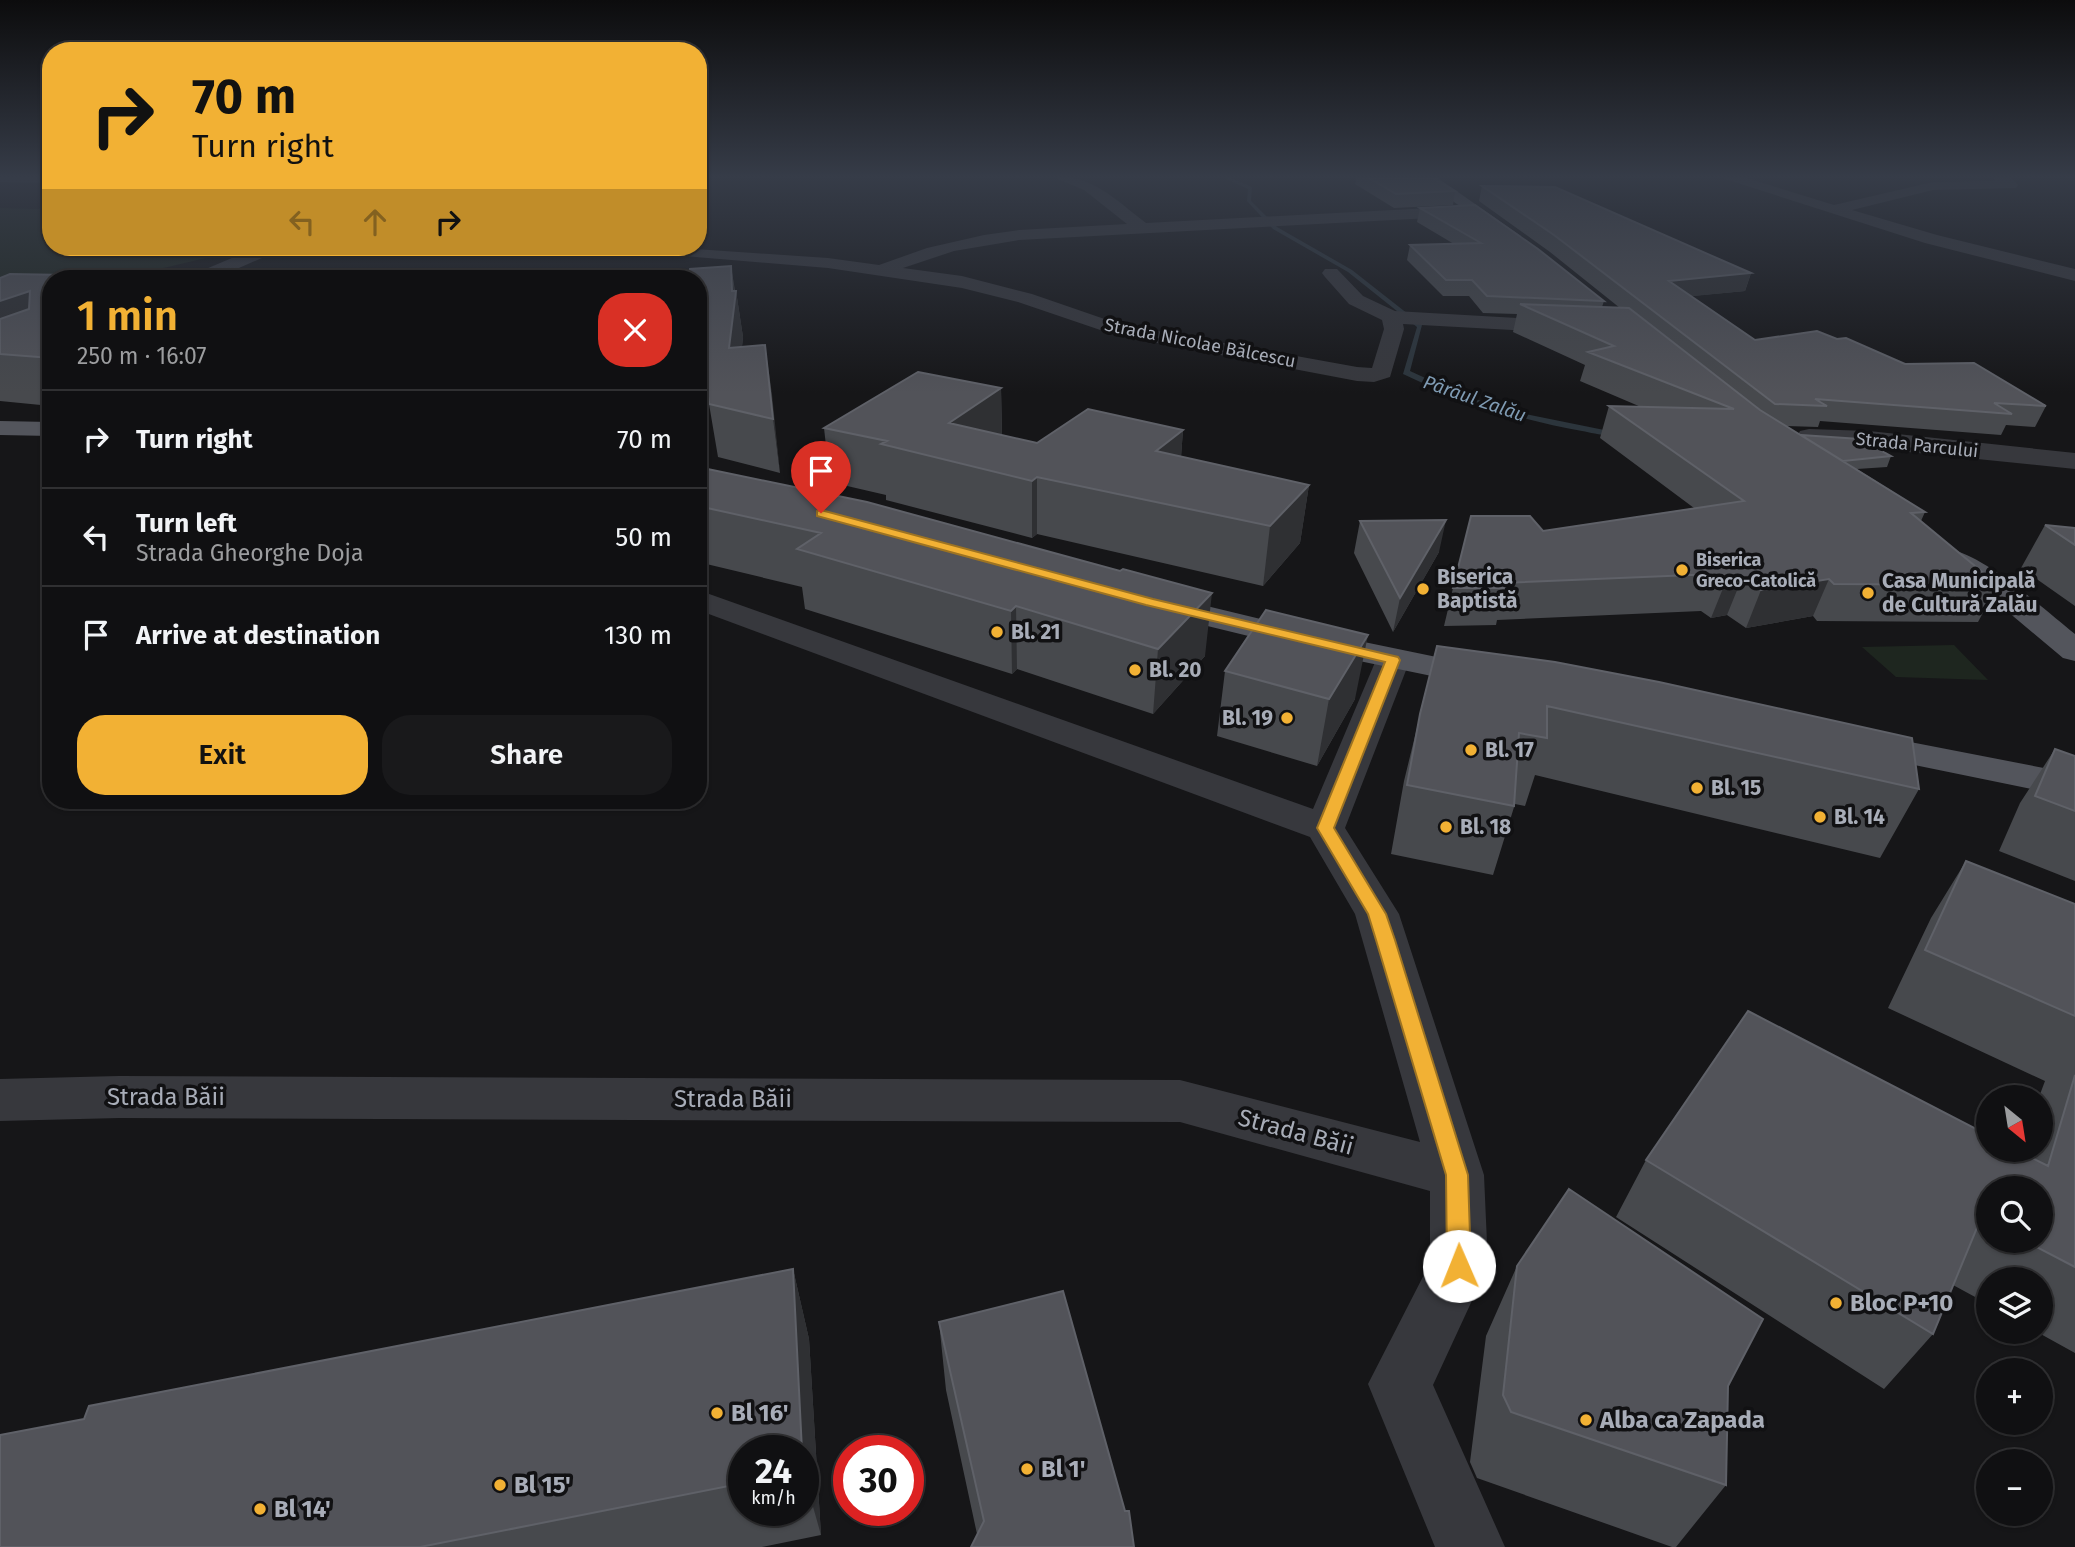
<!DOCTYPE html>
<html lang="en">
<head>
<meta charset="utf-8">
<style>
	:root { --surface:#101012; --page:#19191b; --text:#f1f3f6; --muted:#9c9d9f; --line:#303032; --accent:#f2b134 }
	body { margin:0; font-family:"Fira Sans",sans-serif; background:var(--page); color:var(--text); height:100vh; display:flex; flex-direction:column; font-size:26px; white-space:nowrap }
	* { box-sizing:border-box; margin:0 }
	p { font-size:23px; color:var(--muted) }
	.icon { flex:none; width:38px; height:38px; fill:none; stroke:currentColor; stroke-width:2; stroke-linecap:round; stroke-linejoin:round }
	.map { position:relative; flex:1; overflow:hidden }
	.side { position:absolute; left:42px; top:270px; width:665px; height:539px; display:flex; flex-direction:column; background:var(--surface); border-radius:28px; box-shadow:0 2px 5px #0004,0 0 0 2px var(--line) }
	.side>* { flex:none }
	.top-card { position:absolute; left:42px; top:42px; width:665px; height:214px; border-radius:28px; box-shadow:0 2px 5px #0004,0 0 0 2px var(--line); background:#f2b134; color:#111; overflow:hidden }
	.needle { width:46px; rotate:150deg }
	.fabs { position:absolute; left:1976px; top:1085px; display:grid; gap:14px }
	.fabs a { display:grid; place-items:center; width:77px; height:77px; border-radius:50%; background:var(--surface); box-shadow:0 2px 5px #0004,0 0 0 2px var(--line); font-size:35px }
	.speed { position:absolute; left:728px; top:1435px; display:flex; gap:14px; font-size:35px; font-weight:700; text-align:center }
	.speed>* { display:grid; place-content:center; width:91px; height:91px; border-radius:50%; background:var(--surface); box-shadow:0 2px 5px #0004,0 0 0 2px var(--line); line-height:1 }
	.speed small { font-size:18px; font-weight:400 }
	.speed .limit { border:10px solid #d22; background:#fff; color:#111 }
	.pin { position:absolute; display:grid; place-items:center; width:60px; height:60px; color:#fff; margin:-72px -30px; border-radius:50% 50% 50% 0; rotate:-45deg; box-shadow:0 0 7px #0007 }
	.pin .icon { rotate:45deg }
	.me { position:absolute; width:77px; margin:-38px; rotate:359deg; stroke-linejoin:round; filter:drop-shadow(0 0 5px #0008) }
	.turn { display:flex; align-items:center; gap:24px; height:147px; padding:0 35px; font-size:32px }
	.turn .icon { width:91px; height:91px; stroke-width:2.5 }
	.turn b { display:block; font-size:49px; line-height:60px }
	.lanes { display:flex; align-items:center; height:66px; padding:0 35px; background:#0003; justify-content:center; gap:35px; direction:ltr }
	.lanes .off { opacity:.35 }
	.round { display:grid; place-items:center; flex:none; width:74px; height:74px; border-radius:28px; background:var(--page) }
	.headline { display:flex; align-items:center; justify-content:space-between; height:119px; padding:0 35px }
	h1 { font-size:42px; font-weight:600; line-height:52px; color:var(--accent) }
	.cta { display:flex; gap:14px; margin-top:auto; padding:14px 35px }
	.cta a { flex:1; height:80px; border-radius:28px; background:var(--accent); color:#111; font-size:28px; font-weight:600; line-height:80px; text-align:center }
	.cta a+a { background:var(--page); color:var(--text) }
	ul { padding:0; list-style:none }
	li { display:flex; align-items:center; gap:21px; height:98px; padding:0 35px; border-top:2px solid var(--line) }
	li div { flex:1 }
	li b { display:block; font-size:26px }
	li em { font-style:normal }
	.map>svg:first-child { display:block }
</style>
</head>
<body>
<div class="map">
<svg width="2075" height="1547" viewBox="0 0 2075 1547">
	<rect width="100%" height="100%" fill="#161618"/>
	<!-- green -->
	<path fill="#1e261f" d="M 51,205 L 51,247 L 235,247 L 214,256 L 122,278 L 51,278 L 0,283 L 0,208 L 38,209 Z
		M 1954,645 L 1988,680 L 1896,677 L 1862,647 Z"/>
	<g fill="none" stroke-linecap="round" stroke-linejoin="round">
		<!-- stream -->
		<path fill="#2c353c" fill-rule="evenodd" d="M 1220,176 L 1227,176 L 1252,187 L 1251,201 L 1277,227 L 1352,270 L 1422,325 L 1410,371 L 1458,393 L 1511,411 L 1619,433 C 1610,438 1593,433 1582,431 C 1520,420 1461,402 1403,374 L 1417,327 L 1348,272 L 1273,229 L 1247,201 L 1248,189 Z"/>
		<!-- minor -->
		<path fill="#37383d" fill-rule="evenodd" d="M 0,176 L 51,176 L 51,183 L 0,182 Z
			M 1051,176 C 1095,176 1113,198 1146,223 L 1469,206 L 1477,211 L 1469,216 L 1019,240 L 954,251 L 903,268 L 962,276 L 1032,294 L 1119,324 L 1357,367 L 1372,368 L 1384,329 L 1382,320 L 1349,304 L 1325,277 L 1322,273 L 1325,269 L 1337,269 L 1363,296 L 1395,311 L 1567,321 L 1574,323 L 1577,327 L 1574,331 L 1567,333 L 1403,324 L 1404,329 L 1390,377 L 1374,382 L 1357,381 L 1115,335 L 1018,302 L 962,288 L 828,268 L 672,255 L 663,250 L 666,247 L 828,258 L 879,265 L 927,248 L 984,235 L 1019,230 L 1127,224 L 1084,190 Z
			M 1716,176 L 1740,176 L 1834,205 L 1933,182 L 1996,181 L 1992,176 L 2009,176 L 2018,185 L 2016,188 L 1933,190 L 1852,210 L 1937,235 L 2075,269 L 2075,281 L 1925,243 Z
			M 258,247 L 281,247 L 278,251 L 216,278 L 192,278 L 194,274 Z
			M 1809,429 L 1869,431 L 2075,453 L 2075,469 L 1800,441 L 1797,436 L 1800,431 Z
			M 698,590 L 1313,809 L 1376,660 L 1381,653 L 1393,650 L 1405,653 L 1410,660 L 1345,828 L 1399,914 L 1484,1175 L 1488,1266 L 1433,1385 L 1505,1547 L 1435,1547 L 1368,1384 L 1430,1263 L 1430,1191 L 1180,1122 L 119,1118 L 0,1121 L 0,1079 L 119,1076 L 1180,1080 L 1420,1142 L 1355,914 L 1310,837 L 698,610 Z"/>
		<!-- major -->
		<path fill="#53555c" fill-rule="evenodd" d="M 1418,176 L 1435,176 L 1521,236 L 1519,240 L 1507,240 Z
			M 0,421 L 51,422 L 51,436 L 0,435 Z
			M 1953,550 C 1989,559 2045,610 2075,634 L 2075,661 L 2063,658 L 1995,601 L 1942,565 L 1938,559 L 1942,553 Z
			M 1157,594 L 1306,630 L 1485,667 L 1497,670 L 1502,677 L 1497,684 L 1485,687 L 1306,650 L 1146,611 L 1141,604 L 1146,597 Z
			M 1864,733 L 2075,774 L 2075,798 L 1851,752 L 1845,744 L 1851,736 Z"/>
	</g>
	<!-- wall -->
	<path fill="#47494d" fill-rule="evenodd" d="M 1357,176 L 1429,176 L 1455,191 L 1453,205 L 1394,208 L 1355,184 Z
		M 1482,186 L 1751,273 L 1745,291 L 1691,296 L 1755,340 L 1837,339 L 1905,364 L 2046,406 L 2035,427 L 2006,425 L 2001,435 L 1820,421 L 1818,427 L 1786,426 L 1801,435 L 1891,456 L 1887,467 L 1857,469 L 1925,512 L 1921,521 L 1998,585 L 1978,622 L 1817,621 L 1813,616 L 1746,628 L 1727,615 L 1711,618 L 1701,611 L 1497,620 L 1496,625 L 1444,626 L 1453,588 L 1543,531 L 1694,508 L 1600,438 L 1609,406 L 1641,407 L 1580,381 L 1585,365 L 1513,332 L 1517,314 L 1483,313 L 1469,296 L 1443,296 L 1407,260 L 1410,245 L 1454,244 L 1417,222 L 1420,208 L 1604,301 L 1602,307 L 1620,308 L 1550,252 L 1479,201 Z
		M 731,266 L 735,291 L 736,291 L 743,337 L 742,347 L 765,345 L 780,473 L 718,457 L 709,404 L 704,362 L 698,367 L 698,278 Z
		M 0,278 L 51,278 L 51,406 L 0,401 Z
		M 1001,388 L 1002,435 L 1037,443 L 1183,430 L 1181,457 L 1309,485 L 1300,543 L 1263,586 L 1037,534 L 1032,538 L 886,500 L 886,495 L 830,482 L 824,428 Z
		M 698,467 L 1205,656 L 1153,714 L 1017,669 L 1012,674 L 805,609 L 802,587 L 698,562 Z
		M 1360,521 L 1439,552 L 1393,632 L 1354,553 Z
		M 2045,525 L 2075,528 L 2075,606 L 2021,568 Z
		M 1437,646 L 1919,789 L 1880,858 L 1535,775 L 1525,806 L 1515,804 L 1493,875 L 1391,854 L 1404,781 Z
		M 1225,671 L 1355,699 L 1317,766 L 1217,736 Z
		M 2055,749 L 2075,756 L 2075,881 L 1999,851 L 2020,803 Z
		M 1966,861 L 2075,904 L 2075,1353 L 2037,1332 L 2040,1332 L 2040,1279 L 1988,1279 L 1988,1304 L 1953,1285 L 1933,1334 L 1884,1389 L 1616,1217 L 1646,1160 L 2021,1153 L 2022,1150 L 2040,1150 L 2040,1097 L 2039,1097 L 2045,1081 L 1888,1008 L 1931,918 ZM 1988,1188 L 2040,1241 L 1988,1241 Z
		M 1517,1266 L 1728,1386 L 1726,1485 L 1676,1547 L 1672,1547 L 1477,1478 L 1470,1462 L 1486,1336 Z
		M 793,1269 L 809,1339 L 821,1535 L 762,1547 L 0,1547 L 84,1419 ZM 744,1451 L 803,1451 L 803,1510 L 744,1510 Z
		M 939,1322 L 1125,1511 L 977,1534 L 946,1390 Z"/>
	<!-- shaded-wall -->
	<path fill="#2f3033" d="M 731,266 L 735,296 L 736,291 L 743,337 L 736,397 L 729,348 L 732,291 Z
		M 1751,273 L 1745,291 L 1664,299 L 1669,281 Z
		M 30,291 L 51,333 L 0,354 L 0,301 Z
		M 698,319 L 705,361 L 698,367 Z
		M 765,345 L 772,394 L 780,473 L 773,419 Z
		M 1001,388 L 1002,440 L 949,423 Z
		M 1183,430 L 1179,484 L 1156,451 Z
		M 1037,477 L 1037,534 L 1032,538 L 1032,481 Z
		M 1309,485 L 1300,543 L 1263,586 L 1270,526 Z
		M 1446,520 L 1439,552 L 1393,632 L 1400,598 Z
		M 1742,578 L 1727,615 L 1711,618 L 1726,581 Z
		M 1829,579 L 1813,616 L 1746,628 L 1761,590 Z
		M 1212,593 L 1205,656 L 1153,714 L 1158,649 Z
		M 1016,606 L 1017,669 L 1012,674 L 1011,611 Z
		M 1368,635 L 1355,699 L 1317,766 L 1329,699 Z
		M 793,1269 L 809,1339 L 821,1535 L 803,1471 L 803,1451 L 802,1451 Z"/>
	<!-- building -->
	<path fill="#525359" stroke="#5f6168" stroke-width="2" d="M 1366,176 L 1429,176 L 1455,191 L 1396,194 Z
		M 1482,186 L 1555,187 L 1751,273 L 1669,281 L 1755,340 L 1817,331 L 1837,339 L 1846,338 L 1905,364 L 1974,363 L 2046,406 L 1994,403 L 2012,414 L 1815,399 L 1827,406 L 1775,404 L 1554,235 Z
		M 1475,205 L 1538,249 L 1604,301 L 1487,296 L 1472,280 L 1446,280 L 1410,245 L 1481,243 L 1420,208 Z
		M 731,266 L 732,291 L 736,291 L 729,348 L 765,345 L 773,419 L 709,404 L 698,320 L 698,278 L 689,278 L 690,269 Z
		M 10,274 L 180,277 L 195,278 L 51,278 L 51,358 L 0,354 L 0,319 L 29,309 L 30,291 L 0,301 L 0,278 Z
		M 1520,304 L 1629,308 L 1760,410 L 1925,512 L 1911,513 L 1998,585 L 1834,584 L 1829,579 L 1761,590 L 1742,578 L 1726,581 L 1715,574 L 1502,583 L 1506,588 L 1453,588 L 1471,516 L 1530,516 L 1543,531 L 1744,501 L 1609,406 L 1734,409 L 1588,352 L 1614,346 Z
		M 918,372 L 1001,388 L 949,423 L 1037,443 L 1088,409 L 1183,430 L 1156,451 L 1309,485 L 1270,526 L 1037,477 L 1032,481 L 881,444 L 887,441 L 824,428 Z
		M 1801,435 L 1860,439 L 1891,456 L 1843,461 Z
		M 698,467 L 867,502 L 1120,571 L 1123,569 L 1212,593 L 1158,649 L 1016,606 L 1011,611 L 797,549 L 821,533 L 698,506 Z
		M 1446,520 L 1400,598 L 1360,521 Z
		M 2045,525 L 2075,528 L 2075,545 Z
		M 1266,610 L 1368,635 L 1329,699 L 1225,671 Z
		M 1437,646 L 1555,662 L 1659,682 L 1912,738 L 1919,789 L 1547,706 L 1547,738 L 1519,733 L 1514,806 L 1407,785 L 1420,714 Z
		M 2055,749 L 2075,756 L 2075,811 L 2035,796 Z
		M 1966,861 L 2075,904 L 2075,1016 L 1925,950 Z
		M 1748,1011 L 1988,1135 L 1988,1150 L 2016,1150 L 2048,1166 L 2075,1075 L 2075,1267 L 2025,1241 L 2040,1241 L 2040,1188 L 1988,1188 L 1988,1221 L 1981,1218 L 1933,1334 L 1646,1160 Z
		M 1569,1189 L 1763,1319 L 1728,1386 L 1726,1485 L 1511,1412 L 1503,1395 L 1517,1266 Z
		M 793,1269 L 802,1451 L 744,1451 L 744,1483 L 420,1547 L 0,1547 L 0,1435 L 84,1419 L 89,1406 Z
		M 1063,1291 L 1125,1511 L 1129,1511 L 1134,1547 L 971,1547 L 984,1521 L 939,1322 Z"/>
	<!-- sky -->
	<linearGradient id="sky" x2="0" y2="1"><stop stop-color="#0c0c0d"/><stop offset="0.45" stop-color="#363c48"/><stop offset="1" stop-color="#363c48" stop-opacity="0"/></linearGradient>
	<rect width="2075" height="393" fill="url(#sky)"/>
	<!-- route -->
	<path fill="#f2b134" stroke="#9d7322" stroke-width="2" d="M 821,510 L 1153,599 L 1398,657 L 1400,660 L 1334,828 L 1386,914 L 1395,940 L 1468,1175 L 1471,1266 L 1468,1274 L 1459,1277 L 1451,1274 L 1447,1266 L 1446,1175 L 1376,940 L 1368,914 L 1317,828 L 1385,662 L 1146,605 L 817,516 L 817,511 Z"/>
	<!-- markers -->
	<g fill="#f2b134" stroke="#111113" stroke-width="2.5">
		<circle cx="1682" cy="570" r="7"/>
		<circle cx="1423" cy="589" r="7"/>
		<circle cx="1868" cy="593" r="7"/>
		<circle cx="997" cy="632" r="7"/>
		<circle cx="1135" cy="670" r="7"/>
		<circle cx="1287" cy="718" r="7"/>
		<circle cx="1471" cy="750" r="7"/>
		<circle cx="1697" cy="788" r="7"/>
		<circle cx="1820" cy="817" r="7"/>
		<circle cx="1446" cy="827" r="7"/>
		<circle cx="1836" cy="1303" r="7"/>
		<circle cx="717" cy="1413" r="7"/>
		<circle cx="1586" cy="1420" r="7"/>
		<circle cx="1027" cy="1469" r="7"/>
		<circle cx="500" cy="1485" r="7"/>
		<circle cx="260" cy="1509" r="7"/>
	</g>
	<g text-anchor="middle" stroke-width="7" stroke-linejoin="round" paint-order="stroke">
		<!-- far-street labels -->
		<g font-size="18" fill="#a8adb8" stroke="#111113">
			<text transform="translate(1200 343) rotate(11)" y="6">Strada Nicolae Bălcescu</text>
			<text transform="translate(1917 445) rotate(6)" y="6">Strada Parcului</text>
		</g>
		<!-- far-poi labels -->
		<g font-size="18" font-weight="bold" fill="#a8adb8" stroke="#111113" text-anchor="start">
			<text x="1696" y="566">Biserica<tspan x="1696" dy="21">Greco-Catolică</tspan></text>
		</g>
		<!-- far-water labels -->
		<g font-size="19" font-style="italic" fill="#7f9bb3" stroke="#111113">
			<text transform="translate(1475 398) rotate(19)" y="7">Pârâul Zalău</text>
		</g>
		<!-- poi labels -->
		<g font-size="21" font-weight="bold" fill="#a8adb8" stroke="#111113" text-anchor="start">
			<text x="1437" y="584">Biserica<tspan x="1437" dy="24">Baptistă</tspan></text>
			<text x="1882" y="588">Casa Municipală<tspan x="1882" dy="24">de Cultură Zalău</tspan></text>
			<text x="1011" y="639">Bl. 21</text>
			<text x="1149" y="677">Bl. 20</text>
			<text x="1273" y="725" text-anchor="end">Bl. 19</text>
			<text x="1485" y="757">Bl. 17</text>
			<text x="1711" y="795">Bl. 15</text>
			<text x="1834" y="824">Bl. 14</text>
			<text x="1460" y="834">Bl. 18</text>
		</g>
		<!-- near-street labels -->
		<g font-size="24" fill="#a8adb8" stroke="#111113">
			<text x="166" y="1105">Strada Băii</text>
			<text x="733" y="1107">Strada Băii</text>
			<text transform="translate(1296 1132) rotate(15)" y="8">Strada Băii</text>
		</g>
		<!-- near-poi labels -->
		<g font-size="24" font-weight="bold" fill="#a8adb8" stroke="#111113" text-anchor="start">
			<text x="1850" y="1311">Bloc P+10</text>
			<text x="731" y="1421">Bl 16'</text>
			<text x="1600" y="1428">Alba ca Zapada</text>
			<text x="1041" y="1477">Bl 1'</text>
			<text x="514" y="1493">Bl 15'</text>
			<text x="274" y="1517">Bl 14'</text>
		</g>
	</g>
</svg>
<div class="fabs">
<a><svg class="needle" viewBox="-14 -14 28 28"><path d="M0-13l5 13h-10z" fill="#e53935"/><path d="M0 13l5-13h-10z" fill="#9c9d9f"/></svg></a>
<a><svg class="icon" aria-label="search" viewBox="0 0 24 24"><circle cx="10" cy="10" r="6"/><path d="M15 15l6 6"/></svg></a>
<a><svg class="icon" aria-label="layers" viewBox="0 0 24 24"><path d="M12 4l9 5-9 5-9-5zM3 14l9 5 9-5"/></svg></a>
<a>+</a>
<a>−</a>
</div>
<div class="speed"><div>24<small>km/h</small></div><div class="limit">30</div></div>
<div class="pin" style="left:821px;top:513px;background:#d93025"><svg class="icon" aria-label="arrive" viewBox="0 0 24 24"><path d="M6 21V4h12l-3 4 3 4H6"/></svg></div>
<svg class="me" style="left:1459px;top:1266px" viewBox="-20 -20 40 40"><circle r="19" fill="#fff"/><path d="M0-13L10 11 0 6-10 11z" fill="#f2b134"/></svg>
<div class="top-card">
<div class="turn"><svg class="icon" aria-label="right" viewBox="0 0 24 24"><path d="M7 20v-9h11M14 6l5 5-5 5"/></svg><div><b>70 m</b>Turn right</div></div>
<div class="lanes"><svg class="icon off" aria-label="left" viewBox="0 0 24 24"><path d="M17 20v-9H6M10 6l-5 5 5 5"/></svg><svg class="icon off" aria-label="ahead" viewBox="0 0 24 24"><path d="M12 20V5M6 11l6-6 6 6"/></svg><svg class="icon" aria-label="right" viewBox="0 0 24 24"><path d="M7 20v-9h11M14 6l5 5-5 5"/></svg></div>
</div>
<section class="side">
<div class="headline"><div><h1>1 min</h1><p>250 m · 16:07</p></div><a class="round" style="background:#d93025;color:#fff"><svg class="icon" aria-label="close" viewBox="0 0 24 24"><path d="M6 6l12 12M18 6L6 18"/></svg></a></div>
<ul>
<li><svg class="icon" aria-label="right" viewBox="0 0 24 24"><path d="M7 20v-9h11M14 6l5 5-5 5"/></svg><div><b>Turn right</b></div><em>70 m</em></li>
<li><svg class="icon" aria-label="left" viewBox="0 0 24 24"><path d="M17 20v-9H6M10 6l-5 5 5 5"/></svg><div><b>Turn left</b><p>Strada Gheorghe Doja</p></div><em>50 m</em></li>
<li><svg class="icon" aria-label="arrive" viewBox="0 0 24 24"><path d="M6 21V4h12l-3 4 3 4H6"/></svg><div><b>Arrive at destination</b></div><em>130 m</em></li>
</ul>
<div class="cta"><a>Exit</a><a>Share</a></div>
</section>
</div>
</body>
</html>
